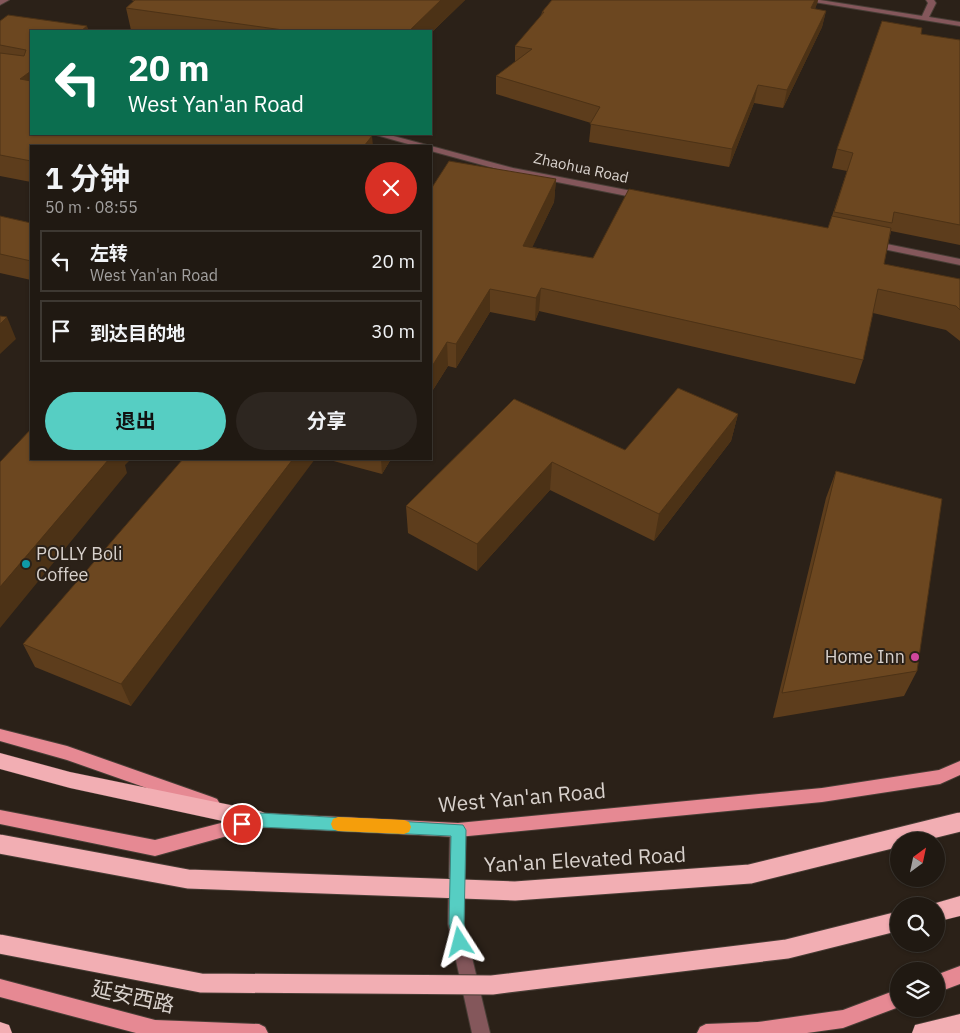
<!DOCTYPE html>
<html lang="zh">
<head>
<meta charset="utf-8">
<style>
	:root { --surface:#201912; --page:#2d2620; --text:#f1f3f6; --muted:#a2a09f; --line:#3d3832; --accent:#56cec3 }
	body { margin:0; font-family:"IBM Plex Sans","Noto Sans SC",sans-serif; background:var(--page); color:var(--text); height:100vh; display:flex; flex-direction:column; font-size:19px; white-space:nowrap }
	* { box-sizing:border-box; margin:0 }
	p { font-size:16px; color:var(--muted) }
	.icon { flex:none; width:28px; height:28px; fill:none; stroke:currentColor; stroke-width:2; stroke-linecap:round; stroke-linejoin:round }
	.map { position:relative; flex:1; overflow:hidden }
	.drawer { position:absolute; left:30px; top:145px; width:402px; height:315px; display:flex; flex-direction:column; background:var(--surface); border-radius:0px; box-shadow:0 1px 4px #0004,0 0 0 1px var(--line) }
	.drawer>* { flex:none }
	.top-card { position:absolute; left:30px; top:30px; width:402px; height:105px; border-radius:0px; box-shadow:0 1px 4px #0004,0 0 0 1px var(--line); background:#0b6e4f; color:#fff; overflow:hidden }
	.needle { width:32px; rotate:33deg }
	.fabs { position:absolute; left:890px; top:832px; display:grid; gap:10px }
	.fabs a { display:grid; place-items:center; width:55px; height:55px; border-radius:50%; background:var(--surface); box-shadow:0 1px 4px #0004,0 0 0 1px var(--line); font-size:25px }
	.pin { position:absolute; display:grid; place-items:center; width:42px; height:42px; color:#fff; margin:-21px; border:2px solid #fff; border-radius:50%; box-shadow:0 1px 5px #0007 }
	.me { position:absolute; width:55px; margin:-28px; rotate:351deg; stroke-linejoin:round; filter:drop-shadow(0 0 4px #0008) }
	.turn { display:flex; align-items:center; gap:18px; height:105px; padding:0 15px; font-size:22px }
	.turn .icon { width:65px; height:65px; stroke-width:2.5 }
	.turn b { display:block; font-size:35px; line-height:42px }
	.round { display:grid; place-items:center; flex:none; width:52px; height:52px; border-radius:26px; background:var(--page) }
	.overview { display:flex; align-items:center; justify-content:space-between; height:85px; padding:0 15px }
	h1 { font-size:30px; font-weight:700; line-height:38px }
	.primary-button { display:flex; gap:10px; margin-top:auto; padding:10px 15px }
	.primary-button a { flex:1; height:58px; border-radius:30px; background:var(--accent); color:#111; font-size:20px; font-weight:700; line-height:58px; text-align:center }
	.primary-button a+a { background:var(--page); color:var(--text) }
	ul { padding:0; list-style:none }
	li { display:flex; align-items:center; gap:15px; height:62px; margin:0 10px 8px; padding:0 5px; border:2px solid var(--line); border-radius:0px }
	li div { flex:1 }
	li b { display:block; font-size:19px }
	li em { font-style:normal }
	.map>svg:first-child { display:block }
</style>
</head>
<body>
<div class="map">
<svg width="960" height="1033" viewBox="0 0 960 1033">
	<rect width="100%" height="100%" fill="#2b2118"/>
	<g fill="none" stroke-linecap="round" stroke-linejoin="round">
		<!-- minor casing -->
		<g stroke="#473d35" stroke-width="2">
			<path id="minor" d="M 0,0 L 9,0 L 0,5 Z
				M 802,0 L 820,0 L 922,16 L 928,3 L 926,0 L 934,0 L 936,3 L 929,17 L 960,22 L 960,26 Z
				M 373,134 L 386,134 L 513,168 L 642,193 L 647,196 L 642,199 L 512,173 L 431,151 L 431,146 L 415,146 Z
				M 872,241 L 960,259 L 960,265 L 869,246 L 869,242 Z
				M 458,823 L 464,825 L 466,830 L 464,924 L 490,1033 L 472,1033 L 448,924 L 450,830 L 452,825 Z"/>
		</g>
		<!-- major casing -->
		<g stroke="#473d35" stroke-width="2">
			<path id="major" d="M 0,729 L 67,746 L 212,797 L 217,799 L 220,804 L 217,809 L 212,811 L 67,760 L 0,741 Z
				M 960,761 L 960,775 L 940,784 L 822,802 L 458,837 L 260,827 L 155,856 L 0,824 L 0,810 L 155,840 L 260,813 L 458,823 L 822,788 L 939,770 Z
				M 960,966 L 960,984 L 936,993 L 936,975 Z
				M 0,979 L 155,1020 L 259,1024 L 265,1027 L 268,1033 L 136,1033 L 0,997 Z
				M 899,989 L 899,1007 L 843,1028 L 807,1033 L 697,1033 L 700,1027 L 706,1024 L 758,1022 L 843,1010 Z"/>
		</g>
		<!-- highway casing -->
		<g stroke="#473d35" stroke-width="1">
			<path id="highway" d="M 0,753 L 70,772 L 260,811 L 267,814 L 269,820 L 267,826 L 260,829 L 70,788 L 0,769 Z
				M 960,896 L 960,916 L 936,922 L 936,906 L 929,905 Z
				M 960,1014 L 960,1033 L 912,1033 L 915,1025 Z
				M 0,1022 L 9,1025 L 12,1033 L 0,1033 Z"/>
		</g>
		<!-- minor -->
		<use href="#minor" fill="#84575b" fill-rule="evenodd"/>
		<!-- major -->
		<use href="#major" fill="#e68993" fill-rule="evenodd"/>
		<!-- highway -->
		<use href="#highway" fill="#f2aeb3" fill-rule="evenodd"/>
		<!-- highway-bridge casing -->
		<g stroke="#473d35" stroke-width="21" stroke-linecap="butt">
			<path id="highway-bridge" d="M 0,844 L 188,879 L 515,891 L 750,874 L 960,822
				M 0,944 L 201,983 L 492,985 L 787,949 L 899,921"/>
		</g>
		<!-- highway-bridge -->
		<use href="#highway-bridge" stroke="#f2aeb3" stroke-width="19"/>
	</g>
	<!-- wall -->
	<path fill="#5d3d1c" d="M 131,0 L 465,0 L 431,33 L 431,31 L 137,31 L 131,30 L 126,8 L 134,1 Z
		M 552,0 L 818,0 L 815,9 L 826,11 L 822,27 L 783,108 L 754,103 L 729,167 L 589,142 L 591,123 L 496,94 L 496,76 L 515,62 L 515,46 L 541,16 L 542,12 Z
		M 0,21 L 31,31 L 31,134 L 371,134 L 370,135 L 31,146 L 31,182 L 0,176 Z
		M 921,34 L 960,40 L 960,245 L 891,231 L 884,264 L 960,279 L 960,341 L 946,330 L 873,313 L 863,360 L 855,384 L 539,311 L 535,321 L 490,312 L 456,368 L 448,366 L 431,393 L 431,189 L 556,179 L 554,202 L 532,247 L 593,258 L 828,228 L 847,171 L 832,168 L 837,149 Z
		M 0,216 L 31,223 L 31,280 L 0,273 Z
		M 514,399 L 625,450 L 738,414 L 731,441 L 654,541 L 550,490 L 477,571 L 408,533 L 406,506 Z
		M 183,459 L 131,706 L 35,667 L 23,644 Z
		M 326,459 L 391,459 L 382,474 Z
		M 836,471 L 917,671 L 904,696 L 773,718 L 826,498 Z"/>
	<!-- shaded-wall -->
	<path fill="#4c3216" d="M 441,0 L 465,0 L 431,33 L 431,31 L 409,31 Z
		M 815,0 L 818,0 L 817,4 L 807,25 L 811,8 Z
		M 826,11 L 822,27 L 783,108 L 787,90 Z
		M 87,26 L 89,31 L 81,31 Z
		M 31,71 L 31,98 L 20,79 Z
		M 758,85 L 754,103 L 729,167 L 732,149 Z
		M 372,136 L 373,146 L 364,146 Z
		M 556,179 L 554,202 L 522,269 L 523,246 Z
		M 541,288 L 539,311 L 535,321 L 536,298 Z
		M 490,289 L 490,312 L 456,368 L 456,344 Z
		M 7,317 L 16,339 L 0,354 L 0,324 Z
		M 447,342 L 448,366 L 431,393 L 431,368 Z
		M 738,414 L 731,441 L 654,541 L 659,514 Z
		M 109,459 L 131,459 L 125,465 L 127,473 L 0,628 L 0,587 Z
		M 293,459 L 315,459 L 131,706 L 121,684 Z
		M 381,459 L 391,459 L 382,474 Z
		M 552,462 L 550,490 L 477,571 L 477,544 Z"/>
	<!-- building -->
	<path fill="#6c4720" stroke="#4c3216" d="M 135,0 L 441,0 L 409,31 L 290,31 L 126,8 Z
		M 552,0 L 815,0 L 811,8 L 826,11 L 787,90 L 758,85 L 732,149 L 590,124 L 600,107 L 496,76 L 532,49 L 515,46 L 544,12 L 542,12 Z
		M 8,15 L 87,26 L 81,31 L 31,31 L 31,71 L 20,79 L 31,81 L 31,134 L 359,134 L 372,136 L 364,146 L 31,146 L 31,161 L 0,155 L 0,53 L 24,56 L 26,50 L 0,45 L 0,21 Z
		M 882,21 L 922,28 L 921,34 L 960,40 L 960,225 L 894,212 L 892,223 L 834,212 L 853,153 L 837,149 Z
		M 449,161 L 556,179 L 523,246 L 593,258 L 629,189 L 828,228 L 832,216 L 891,228 L 884,264 L 960,279 L 960,310 L 956,306 L 878,289 L 863,360 L 541,288 L 536,298 L 490,289 L 456,344 L 447,342 L 431,368 L 431,189 Z
		M 0,216 L 31,223 L 31,261 L 0,254 Z
		M 0,316 L 7,317 L 0,324 Z
		M 678,388 L 738,414 L 659,514 L 552,462 L 477,544 L 406,506 L 514,399 L 625,450 Z
		M 31,429 L 31,459 L 109,459 L 0,587 L 0,462 Z
		M 183,459 L 293,459 L 121,684 L 23,644 Z
		M 836,471 L 942,499 L 917,671 L 782,693 Z"/>
	<!-- route -->
	<path fill="#56cec3" stroke="#38867f" d="M 260,813 L 463,825 L 466,830 L 464,924 L 468,942 L 466,948 L 460,950 L 455,948 L 449,924 L 451,836 L 260,827 L 242,831 L 237,829 L 235,824 L 237,820 Z"/>
	<!-- slow -->
	<path fill="#f59e0b" d="M 338,817 L 404,820 L 409,822 L 411,827 L 409,832 L 404,834 L 338,831 L 333,829 L 331,824 L 333,819 Z"/>
	<!-- markers -->
	<circle fill="#0f9aa8" stroke="#2b2118" stroke-width="2" cx="26" cy="564" r="5"/>
	<circle fill="#d1479c" stroke="#2b2118" stroke-width="2" cx="915" cy="657" r="5"/>
	<g text-anchor="middle" stroke-width="4" stroke-linejoin="round" paint-order="stroke">
		<!-- far-street labels -->
		<g font-size="15" fill="#d8d1cc" stroke="#2b2118">
			<text transform="translate(581 168) rotate(12)" y="5">Zhaohua Road</text>
		</g>
		<!-- poi labels -->
		<g font-size="18" fill="#d8d1cc" stroke="#2b2118" text-anchor="start">
			<text x="36" y="560">POLLY Boli<tspan x="36" dy="21">Coffee</tspan></text>
			<text x="905" y="663" text-anchor="end">Home Inn</text>
		</g>
		<!-- near-street labels -->
		<g font-size="21" fill="#d8d1cc" stroke="#2b2118">
			<text transform="translate(522 798) rotate(-5)" y="7">West Yan'an Road</text>
			<text transform="translate(585 860) rotate(-3)" y="7">Yan'an Elevated Road</text>
			<text transform="translate(133 997) rotate(12)" y="7">延安西路</text>
		</g>
	</g>
</svg>
<div class="fabs">
<a><svg class="needle" viewBox="-14 -14 28 28"><path d="M0-13l5 13h-10z" fill="#e53935"/><path d="M0 13l5-13h-10z" fill="#a2a09f"/></svg></a>
<a><svg class="icon" aria-label="search" viewBox="0 0 24 24"><circle cx="10" cy="10" r="6"/><path d="M15 15l6 6"/></svg></a>
<a><svg class="icon" aria-label="layers" viewBox="0 0 24 24"><path d="M12 4l9 5-9 5-9-5zM3 14l9 5 9-5"/></svg></a>
</div>
<div class="pin" style="left:242px;top:824px;background:#d93025"><svg class="icon" aria-label="arrive" viewBox="0 0 24 24"><path d="M6 21V4h12l-3 4 3 4H6"/></svg></div>
<svg class="me" style="left:460px;top:942px" viewBox="-20 -20 40 40"><path d="M0-17L14 15 0 8-14 15z" fill="#56cec3" stroke="#fff" stroke-width="4"/></svg>
<div class="top-card">
<div class="turn"><svg class="icon" aria-label="left" viewBox="0 0 24 24"><path d="M17 20v-9H6M10 6l-5 5 5 5"/></svg><div><b>20 m</b>West Yan'an Road</div></div>
</div>
<section class="drawer">
<div class="overview"><div><h1>1 分钟</h1><p>50 m · 08:55</p></div><a class="round" style="background:#d93025;color:#fff"><svg class="icon" aria-label="close" viewBox="0 0 24 24"><path d="M6 6l12 12M18 6L6 18"/></svg></a></div>
<ul>
<li><svg class="icon" aria-label="left" viewBox="0 0 24 24"><path d="M17 20v-9H6M10 6l-5 5 5 5"/></svg><div><b>左转</b><p>West Yan'an Road</p></div><em>20 m</em></li>
<li><svg class="icon" aria-label="arrive" viewBox="0 0 24 24"><path d="M6 21V4h12l-3 4 3 4H6"/></svg><div><b>到达目的地</b></div><em>30 m</em></li>
</ul>
<div class="primary-button"><a>退出</a><a>分享</a></div>
</section>
</div>
</body>
</html>
